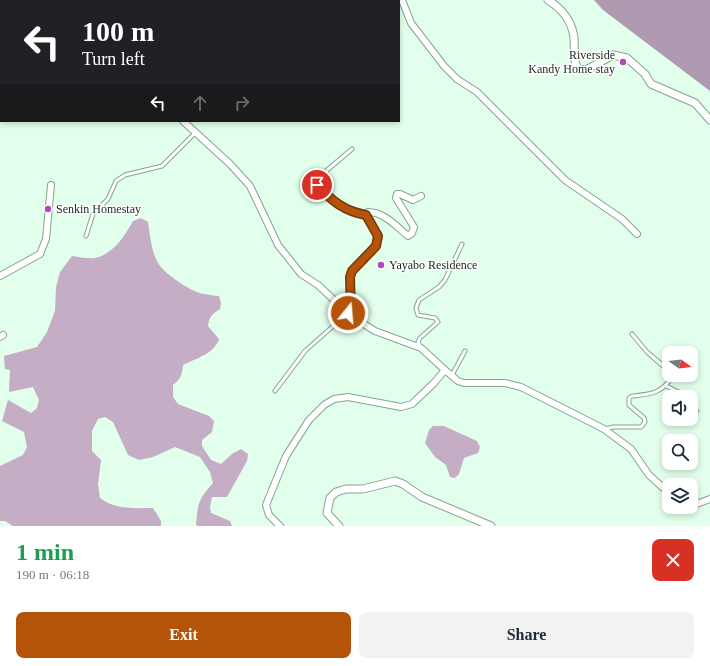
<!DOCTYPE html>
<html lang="en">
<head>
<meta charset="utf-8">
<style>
	:root { --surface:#fff; --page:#f2f2f3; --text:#1f2937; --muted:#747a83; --accent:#b45309 }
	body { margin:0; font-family:Georgia,serif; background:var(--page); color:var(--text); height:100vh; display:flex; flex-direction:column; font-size:15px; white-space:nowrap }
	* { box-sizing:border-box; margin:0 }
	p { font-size:13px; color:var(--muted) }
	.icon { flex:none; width:22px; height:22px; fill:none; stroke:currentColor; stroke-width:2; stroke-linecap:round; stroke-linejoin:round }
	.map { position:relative; height:526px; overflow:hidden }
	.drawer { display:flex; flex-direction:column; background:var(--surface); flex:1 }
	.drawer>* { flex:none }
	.banner { position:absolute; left:0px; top:0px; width:400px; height:122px; box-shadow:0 2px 6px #0003; background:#202124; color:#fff; overflow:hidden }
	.needle { width:26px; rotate:104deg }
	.tools { position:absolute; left:662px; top:346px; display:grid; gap:8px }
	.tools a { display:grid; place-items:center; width:36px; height:36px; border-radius:8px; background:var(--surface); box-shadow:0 2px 6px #0003; font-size:20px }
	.pin { position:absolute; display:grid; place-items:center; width:34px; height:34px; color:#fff; margin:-17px; border:2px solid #fff; border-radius:50%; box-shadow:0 1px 4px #0007 }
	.me { position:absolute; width:44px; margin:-22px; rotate:17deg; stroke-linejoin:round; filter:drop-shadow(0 0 3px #0008) }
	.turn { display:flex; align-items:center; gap:14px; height:84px; padding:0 16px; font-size:18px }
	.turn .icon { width:52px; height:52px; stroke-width:2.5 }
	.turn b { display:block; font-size:28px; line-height:34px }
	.lanes { display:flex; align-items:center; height:38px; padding:0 16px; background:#0003; justify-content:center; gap:20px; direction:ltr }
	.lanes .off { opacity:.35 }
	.round { display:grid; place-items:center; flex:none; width:42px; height:42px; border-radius:8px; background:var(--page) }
	.summary { display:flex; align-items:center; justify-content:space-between; height:68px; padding:0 16px }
	h1 { font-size:24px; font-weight:800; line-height:30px; color:#1e9e55 }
	.primary-button { display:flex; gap:8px; margin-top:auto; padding:8px 16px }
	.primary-button a { flex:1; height:46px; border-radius:8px; background:var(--accent); color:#fff; font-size:16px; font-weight:800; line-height:46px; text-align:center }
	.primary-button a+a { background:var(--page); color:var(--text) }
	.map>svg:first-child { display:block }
</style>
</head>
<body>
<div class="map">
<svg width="710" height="526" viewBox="0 0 710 526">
	<rect width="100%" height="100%" fill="#e2ffeb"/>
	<!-- forest -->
	<path fill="#c4adc5" d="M 261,0 L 361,0 L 362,1 L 261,1 Z
		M 141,218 L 148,222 C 150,235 151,248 156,259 C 160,271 186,288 197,292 C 204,295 212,295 219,296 L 221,303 L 220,309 C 212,314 209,317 208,326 L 219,339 C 214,354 197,358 183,365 C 182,374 181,379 173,385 L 173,397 L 178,404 L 209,416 L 214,421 L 212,432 L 202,440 L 202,446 L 211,460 L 221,464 L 232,454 L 241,449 L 248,454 L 247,461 L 227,497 L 212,497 L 210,507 L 211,513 L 230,521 L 232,526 L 198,526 L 196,525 C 198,503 198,500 213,483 L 210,472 L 200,457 L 175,447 L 153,457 L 139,460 L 128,455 L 113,422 L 105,417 L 98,419 L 92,431 L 92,451 L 101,460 L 98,484 L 100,498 C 116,510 134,508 153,508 L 161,521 L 161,526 L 13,526 L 5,521 L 0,521 L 0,466 L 23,455 L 27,447 L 24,432 L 2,421 L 8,400 L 31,413 L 37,408 L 39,400 L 33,387 L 9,392 L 10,370 L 5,369 L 4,356 L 37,347 L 47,332 L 55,311 L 56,287 L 60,272 L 72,256 C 79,257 88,259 95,258 C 112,255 125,236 133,221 Z
		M 433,426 L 444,426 L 477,441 L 480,447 L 478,453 L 464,458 L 459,474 L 455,478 L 450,477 L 446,465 L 435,457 L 425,443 L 429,430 Z"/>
	<!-- water -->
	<path fill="#b09ab1" d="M 594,0 L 710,0 L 710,91 L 603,10 Z"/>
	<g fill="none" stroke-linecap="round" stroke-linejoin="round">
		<!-- service casing -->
		<g stroke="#83a58e" stroke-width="5">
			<path id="service" d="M 352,149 L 319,177 L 317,185 C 332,201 343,211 365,215
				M 86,236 L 93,214 L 108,199 L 116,181 L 125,175 L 162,166 L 195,133
				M 632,334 L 647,352 L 669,371
				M 420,346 L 418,342 L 420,338 L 438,322 L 435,318 L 418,315 L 416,308 L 419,300 L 439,287 L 445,280 L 462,244
				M 452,375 L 465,351
				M 666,386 L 683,394 L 684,397
				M 275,391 L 305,351 L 348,313
				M 691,406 L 697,411
				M 605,429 L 613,427 L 641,427 L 645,422 L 644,418 L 629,405 L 629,398 L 632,396 C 651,394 661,394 673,376 L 672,375"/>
		</g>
		<!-- minor casing -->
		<g stroke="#83a58e" stroke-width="8">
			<path id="minor" d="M 24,0 L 25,1
				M 150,0 L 151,1
				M 402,0 L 411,23 L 444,66 L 457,79 L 477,92 L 565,180 L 622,219 L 637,234
				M 116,1 L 116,0
				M 0,25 L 1,24
				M 183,121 L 230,164 L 250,186 L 278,245 L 301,274 L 318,285 L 351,316 L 375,331 L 421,348 L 445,370 L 458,381 L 464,383 L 505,383 L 521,387 L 604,429 L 631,449 L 649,475 L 669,493
				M 0,276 L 40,254 L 46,239 L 51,185
				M 351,316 L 350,277 L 352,271 L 376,246 L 378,236 L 365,215 L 368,212 C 384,212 396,226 408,236 L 412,233 L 414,227 L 396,198 L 397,194 L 400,194 L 413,200 L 421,196
				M 0,337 L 3,335
				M 691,506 L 710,499
				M 280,526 L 269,515 L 266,505 L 286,456 L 309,420 L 324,405 L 334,399 L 348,397 L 401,407 L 412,404 L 434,383 L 445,370"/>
		</g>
		<!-- tertiary casing -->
		<g stroke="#83a58e" stroke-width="9">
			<path id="tertiary" d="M 548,0 C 562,9 572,20 574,38 C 575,49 572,58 578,69 L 586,70 L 613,55 L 627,58 L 645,74 L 651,84 L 695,103 L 710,120
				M 339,526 L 327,513 L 330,498 L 336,492 L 346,489 L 363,489 L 395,481 L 403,484 L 422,497 L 491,526"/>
		</g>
		<!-- service -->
		<use href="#service" stroke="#fff" stroke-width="3"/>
		<!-- minor -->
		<use href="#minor" stroke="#fff" stroke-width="6"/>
		<!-- tertiary -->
		<use href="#tertiary" stroke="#fff" stroke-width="7"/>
	</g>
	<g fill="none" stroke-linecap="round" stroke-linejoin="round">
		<!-- route casing -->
		<g stroke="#753606" stroke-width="10">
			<path id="route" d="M 317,185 C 332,201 344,211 366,215 L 378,236 L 376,246 L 352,271 L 350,277 L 351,316 L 348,313"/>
		</g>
		<!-- route -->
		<use href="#route" stroke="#b45309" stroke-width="7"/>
	</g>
	<!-- markers -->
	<g fill="#ae4cb4" stroke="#fff" stroke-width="1.5">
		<circle cx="623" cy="62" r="4"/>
		<circle cx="48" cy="209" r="4"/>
		<circle cx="381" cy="265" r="4"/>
	</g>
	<g text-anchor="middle" stroke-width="3" stroke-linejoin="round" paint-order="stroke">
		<!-- poi labels -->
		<g font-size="12" fill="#19261d" stroke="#fff" text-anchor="start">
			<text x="615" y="59" text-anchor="end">Riverside<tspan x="615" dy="14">Kandy Home stay</tspan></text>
			<text x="56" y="213">Senkin Homestay</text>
			<text x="389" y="269">Yayabo Residence</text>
		</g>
	</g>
</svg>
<div class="tools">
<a><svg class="needle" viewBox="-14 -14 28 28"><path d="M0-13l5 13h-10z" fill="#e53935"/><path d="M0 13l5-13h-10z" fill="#747a83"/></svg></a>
<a><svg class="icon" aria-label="sound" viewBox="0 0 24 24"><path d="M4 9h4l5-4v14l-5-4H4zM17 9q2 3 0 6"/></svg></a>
<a><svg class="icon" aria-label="search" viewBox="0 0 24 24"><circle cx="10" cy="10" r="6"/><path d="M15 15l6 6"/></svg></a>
<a><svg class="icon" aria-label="layers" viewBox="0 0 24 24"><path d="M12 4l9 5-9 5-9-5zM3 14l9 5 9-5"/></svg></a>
</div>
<div class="pin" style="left:317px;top:185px;background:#d93025"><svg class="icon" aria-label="arrive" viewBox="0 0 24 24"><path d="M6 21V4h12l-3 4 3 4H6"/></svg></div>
<svg class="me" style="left:348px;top:313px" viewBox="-20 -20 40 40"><circle r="17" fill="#b45309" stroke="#fff" stroke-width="3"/><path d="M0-11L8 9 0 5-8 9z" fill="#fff"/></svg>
<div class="banner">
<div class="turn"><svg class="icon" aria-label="left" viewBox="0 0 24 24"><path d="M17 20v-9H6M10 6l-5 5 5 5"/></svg><div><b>100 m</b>Turn left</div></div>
<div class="lanes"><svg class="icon" aria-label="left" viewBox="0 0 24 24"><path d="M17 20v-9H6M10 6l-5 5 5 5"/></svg><svg class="icon off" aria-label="ahead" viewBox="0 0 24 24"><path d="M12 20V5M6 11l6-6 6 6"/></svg><svg class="icon off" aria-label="right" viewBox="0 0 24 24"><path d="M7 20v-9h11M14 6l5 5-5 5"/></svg></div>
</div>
</div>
<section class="drawer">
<div class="summary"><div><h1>1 min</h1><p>190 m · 06:18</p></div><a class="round" style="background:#d93025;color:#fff"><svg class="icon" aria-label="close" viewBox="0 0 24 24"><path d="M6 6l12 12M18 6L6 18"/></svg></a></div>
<div class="primary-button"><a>Exit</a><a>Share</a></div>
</section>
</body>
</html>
